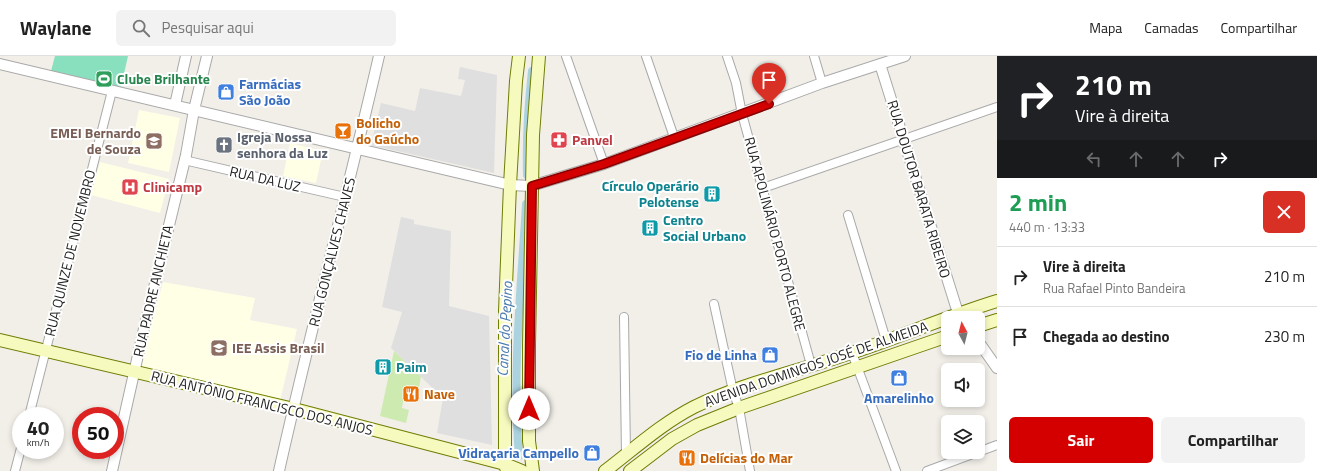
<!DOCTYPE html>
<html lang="pt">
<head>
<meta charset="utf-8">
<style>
	:root { --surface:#fff; --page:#f2f2f2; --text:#222; --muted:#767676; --line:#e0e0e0; --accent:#d40000 }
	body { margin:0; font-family:"Titillium Web",sans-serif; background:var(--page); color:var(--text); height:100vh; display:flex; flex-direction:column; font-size:15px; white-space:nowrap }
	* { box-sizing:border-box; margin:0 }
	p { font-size:13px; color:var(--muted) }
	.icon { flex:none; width:22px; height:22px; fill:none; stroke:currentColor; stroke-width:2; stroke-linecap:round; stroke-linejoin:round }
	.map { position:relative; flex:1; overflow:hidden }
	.details { display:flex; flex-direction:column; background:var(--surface); width:320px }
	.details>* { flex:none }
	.hud { background:#202124; color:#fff; overflow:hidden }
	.needle { width:26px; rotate:353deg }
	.fabs { position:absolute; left:941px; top:255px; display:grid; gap:8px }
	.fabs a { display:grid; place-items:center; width:44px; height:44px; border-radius:6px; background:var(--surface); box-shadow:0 2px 6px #0003; font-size:20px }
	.speed { position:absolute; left:12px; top:351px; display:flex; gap:8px; font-size:20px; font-weight:700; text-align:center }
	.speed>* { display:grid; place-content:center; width:52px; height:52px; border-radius:50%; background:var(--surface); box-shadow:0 2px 6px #0003; line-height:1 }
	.speed small { font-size:10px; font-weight:400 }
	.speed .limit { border:6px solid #d22; background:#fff; color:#111 }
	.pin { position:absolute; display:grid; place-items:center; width:34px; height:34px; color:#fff; margin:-41px -17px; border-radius:50% 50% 50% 0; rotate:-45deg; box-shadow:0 0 4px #0007 }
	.pin .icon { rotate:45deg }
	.me { position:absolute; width:44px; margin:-22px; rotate:0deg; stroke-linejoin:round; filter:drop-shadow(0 0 3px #0008) }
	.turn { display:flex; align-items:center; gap:14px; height:84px; padding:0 12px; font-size:18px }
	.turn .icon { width:52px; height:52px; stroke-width:2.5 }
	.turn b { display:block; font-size:28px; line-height:34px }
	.lanes { display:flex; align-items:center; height:38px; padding:0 12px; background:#0003; justify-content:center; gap:20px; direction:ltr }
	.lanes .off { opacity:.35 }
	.round { display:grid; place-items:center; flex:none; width:42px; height:42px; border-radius:6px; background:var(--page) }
	.head { display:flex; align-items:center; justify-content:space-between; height:68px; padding:0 12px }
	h1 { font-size:24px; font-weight:700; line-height:30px; color:#1e9e55 }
	.primary-button { display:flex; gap:8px; margin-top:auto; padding:8px 12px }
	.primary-button a { flex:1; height:46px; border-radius:6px; background:var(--accent); color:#fff; font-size:16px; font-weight:700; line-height:46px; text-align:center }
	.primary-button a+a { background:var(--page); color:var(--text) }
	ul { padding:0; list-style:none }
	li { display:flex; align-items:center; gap:12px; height:60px; padding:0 12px; border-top:1px solid var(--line) }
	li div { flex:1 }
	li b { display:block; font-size:15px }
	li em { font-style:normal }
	header { display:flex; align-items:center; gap:24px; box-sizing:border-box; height:56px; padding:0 20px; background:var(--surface); border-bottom:1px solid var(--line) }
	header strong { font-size:19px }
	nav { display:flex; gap:22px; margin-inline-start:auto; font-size:14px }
	.search { width:280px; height:36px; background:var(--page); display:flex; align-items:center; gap:10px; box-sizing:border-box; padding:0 14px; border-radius:6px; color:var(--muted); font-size:15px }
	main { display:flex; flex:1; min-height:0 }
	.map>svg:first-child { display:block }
</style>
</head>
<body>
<header>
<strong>Waylane</strong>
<div class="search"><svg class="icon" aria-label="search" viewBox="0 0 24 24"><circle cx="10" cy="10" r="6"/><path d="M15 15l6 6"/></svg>Pesquisar aqui</div>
<nav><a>Mapa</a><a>Camadas</a><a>Compartilhar</a></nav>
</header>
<main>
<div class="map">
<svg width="997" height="415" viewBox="0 0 997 415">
	<rect width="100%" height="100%" fill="#f2efe9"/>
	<!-- residential -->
	<path fill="#e0dfdf" d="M 460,11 L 497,19 L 494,117 L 371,89 L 381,47 L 415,55 L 420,32 L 461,40 L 465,24 L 458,23 Z
		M 401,161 L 414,164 L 414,168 L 451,175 L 449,250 L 489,260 L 492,389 L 437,377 L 443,342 L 391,292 L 402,256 L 382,251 Z"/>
	<!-- education -->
	<path fill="#ffffe5" d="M 139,54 L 180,62 L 169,116 L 128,107 Z
		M 290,87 L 323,95 L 316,127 L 283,120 Z
		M 100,106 L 169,123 L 160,157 L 91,139 Z
		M 163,226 L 255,242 L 250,264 L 297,273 L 280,345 L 140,312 Z"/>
	<!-- grass -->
	<path fill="#cdebb0" d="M 394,295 L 421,321 L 418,337 L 413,336 L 412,342 L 404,340 L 402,352 L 409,354 L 406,367 L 380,360 Z"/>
	<!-- pitch -->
	<path fill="#88e0be" d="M 55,0 L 128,0 L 121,31 L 51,15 Z"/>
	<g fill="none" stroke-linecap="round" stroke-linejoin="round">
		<!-- canal -->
		<path stroke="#aad3df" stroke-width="8" d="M 527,119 C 526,84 528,50 532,15
			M 519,400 C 512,316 521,232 526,148"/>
		<!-- minor casing -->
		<g stroke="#a9a9a9" stroke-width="10">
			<path id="minor" d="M 566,0 L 604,108
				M 646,0 L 674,81
				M 727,0 L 736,27 L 742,58 L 811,309
				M 814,0 L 822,27
				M 184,104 L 345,141
				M 763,132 L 997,51
				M 848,159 L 886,284
				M 714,248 L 733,335 L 739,352 L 750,415
				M 624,261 L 626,399
				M 852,297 L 896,415
				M 29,360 L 112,35
				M 15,415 L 21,392
				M 927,415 L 997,389"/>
		</g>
		<!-- tertiary casing -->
		<g stroke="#a9a9a9" stroke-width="12">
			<path id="tertiary" d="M 0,8 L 510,129 L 531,130 L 604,108 L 822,27 L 905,0
				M 880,8 L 958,257 L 961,262
				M 175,49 L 186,0
				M 978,285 L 997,312
				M 112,415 L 143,277 L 186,99 L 194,54 L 207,0
				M 279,415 C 310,276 347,139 379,0"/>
		</g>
		<!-- secondary casing -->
		<g stroke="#707d05" stroke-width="14">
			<path id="secondary" d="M 978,270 L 997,264
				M 0,284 L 294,353 L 505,408 L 522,415
				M 507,415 L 505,408 L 505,255 L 510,129 L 516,25 L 519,0
				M 533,415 L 529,385 L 529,289 L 533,79 L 539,0
				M 605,415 C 634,393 661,368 694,351 C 743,327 799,315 851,297 C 900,281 948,260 997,245
				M 630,415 L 672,383 L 697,369 L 739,352 L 948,280"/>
		</g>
		<!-- minor -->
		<use href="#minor" stroke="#fff" stroke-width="8"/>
		<!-- tertiary -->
		<use href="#tertiary" stroke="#fff" stroke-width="10"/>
		<!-- secondary -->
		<use href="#secondary" stroke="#f7fabf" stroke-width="12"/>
	</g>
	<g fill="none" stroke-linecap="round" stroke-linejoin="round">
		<!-- route casing -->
		<g stroke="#8a0000" stroke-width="10">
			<path id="route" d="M 529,353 L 532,130 L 604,108 L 769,48"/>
		</g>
		<!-- route -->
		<use href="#route" stroke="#d40000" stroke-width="7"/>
	</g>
	<!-- icons -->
	<defs>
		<g id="stadium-square" transform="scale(0.9)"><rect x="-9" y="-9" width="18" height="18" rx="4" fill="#2e9e5b" stroke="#fff"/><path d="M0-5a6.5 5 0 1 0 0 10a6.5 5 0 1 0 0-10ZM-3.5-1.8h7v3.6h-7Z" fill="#fff"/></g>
		<g id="shop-square" transform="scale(0.9)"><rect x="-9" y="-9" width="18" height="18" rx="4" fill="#3f7fe0" stroke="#fff"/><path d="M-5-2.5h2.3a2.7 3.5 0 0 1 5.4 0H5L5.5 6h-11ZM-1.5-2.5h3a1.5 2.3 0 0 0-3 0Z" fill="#fff"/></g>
		<g id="bar-square" transform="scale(0.9)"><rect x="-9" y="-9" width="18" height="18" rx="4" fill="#e8710a" stroke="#fff"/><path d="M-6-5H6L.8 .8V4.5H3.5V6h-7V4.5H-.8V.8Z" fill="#fff"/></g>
		<g id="pharmacy-square" transform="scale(0.9)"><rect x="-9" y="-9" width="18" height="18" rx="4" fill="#e0444e" stroke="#fff"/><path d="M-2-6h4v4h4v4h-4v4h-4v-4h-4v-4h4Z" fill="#fff"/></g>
		<g id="school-square" transform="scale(0.9)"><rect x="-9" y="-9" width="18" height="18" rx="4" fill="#8d6e63" stroke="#fff"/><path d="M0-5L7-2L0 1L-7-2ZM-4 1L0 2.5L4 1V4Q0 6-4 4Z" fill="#fff"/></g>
		<g id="church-square" transform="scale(0.9)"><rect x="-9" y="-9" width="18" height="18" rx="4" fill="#6b7280" stroke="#fff"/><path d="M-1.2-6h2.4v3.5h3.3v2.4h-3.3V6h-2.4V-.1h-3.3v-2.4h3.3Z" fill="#fff"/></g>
		<g id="hospital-square" transform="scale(0.9)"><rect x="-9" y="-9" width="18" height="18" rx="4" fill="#e0444e" stroke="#fff"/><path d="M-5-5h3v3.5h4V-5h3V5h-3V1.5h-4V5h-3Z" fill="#fff"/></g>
		<g id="building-square" transform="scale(0.9)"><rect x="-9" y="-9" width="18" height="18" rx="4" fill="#0f9aa8" stroke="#fff"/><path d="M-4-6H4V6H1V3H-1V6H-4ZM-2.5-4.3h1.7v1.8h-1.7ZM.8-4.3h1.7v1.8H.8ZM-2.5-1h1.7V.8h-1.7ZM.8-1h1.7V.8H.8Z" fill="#fff"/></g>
		<g id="restaurant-square" transform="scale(0.9)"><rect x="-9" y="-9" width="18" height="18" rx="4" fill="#e8710a" stroke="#fff"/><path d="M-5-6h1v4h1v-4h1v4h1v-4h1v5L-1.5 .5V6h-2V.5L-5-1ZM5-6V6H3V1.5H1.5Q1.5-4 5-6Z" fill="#fff"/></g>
	</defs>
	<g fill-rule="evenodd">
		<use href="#stadium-square" x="104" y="23"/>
		<use href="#shop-square" x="226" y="36"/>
		<use href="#bar-square" x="343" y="75"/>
		<use href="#pharmacy-square" x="559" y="84"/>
		<use href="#school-square" x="154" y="85"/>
		<use href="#church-square" x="224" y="89"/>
		<use href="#hospital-square" x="130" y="131"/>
		<use href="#building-square" x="712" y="138"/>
		<use href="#building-square" x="650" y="172"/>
		<use href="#school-square" x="219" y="292"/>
		<use href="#shop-square" x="770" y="299"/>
		<use href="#building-square" x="383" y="311"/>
		<use href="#shop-square" x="899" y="322"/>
		<use href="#restaurant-square" x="411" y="338"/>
		<use href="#shop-square" x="592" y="397"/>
		<use href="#restaurant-square" x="687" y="402"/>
	</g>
	<g text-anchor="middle" stroke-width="4" stroke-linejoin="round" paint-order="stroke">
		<!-- leisure labels -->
		<g font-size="14" font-weight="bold" fill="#27864d" stroke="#fff" text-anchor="start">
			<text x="117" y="28">Clube Brilhante</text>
		</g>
		<!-- shop labels -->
		<g font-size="14" font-weight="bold" fill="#366cbe" stroke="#fff" text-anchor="end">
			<text x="239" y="33" text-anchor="start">Farmácias<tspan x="239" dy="16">São João</tspan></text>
			<text x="757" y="304">Fio de Linha</text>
			<text x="899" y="347" text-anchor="middle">Amarelinho</text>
			<text x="579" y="402">Vidraçaria Campello</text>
		</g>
		<!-- food labels -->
		<g font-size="14" font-weight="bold" fill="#c56008" stroke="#fff" text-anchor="start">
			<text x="356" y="72">Bolicho<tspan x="356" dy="16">do Gaúcho</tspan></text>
			<text x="424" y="343">Nave</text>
			<text x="700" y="407">Delícias do Mar</text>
		</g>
		<!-- education labels -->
		<g font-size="14" font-weight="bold" fill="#785e54" stroke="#fff" text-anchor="end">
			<text x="141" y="82">EMEI Bernardo<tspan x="141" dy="16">de Souza</tspan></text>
			<text x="232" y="297" text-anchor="start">IEE Assis Brasil</text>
		</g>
		<!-- worship labels -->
		<g font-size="14" font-weight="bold" fill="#5b616d" stroke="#fff" text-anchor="start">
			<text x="237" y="86">Igreja Nossa<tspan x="237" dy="16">senhora da Luz</tspan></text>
		</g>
		<!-- health labels -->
		<g font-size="14" font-weight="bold" fill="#be3a42" stroke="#fff" text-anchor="start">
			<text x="572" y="89">Panvel</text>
			<text x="143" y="136">Clinicamp</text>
		</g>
		<!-- street labels -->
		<g font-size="14" fill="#222" stroke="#fff">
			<text transform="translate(265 123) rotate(13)" y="5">RUA DA LUZ</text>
			<text transform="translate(919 133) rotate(73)" y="5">RUA DOUTOR BARATA RIBEIRO</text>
			<text transform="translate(775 178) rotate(75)" y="5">RUA APOLINÁRIO PORTO ALEGRE</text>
			<text transform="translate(332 196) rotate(-76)" y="5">RUA GONÇALVES CHAVES</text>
			<text transform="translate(70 197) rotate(-76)" y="5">RUA QUINZE DE NOVEMBRO</text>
			<text transform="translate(153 235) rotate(-77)" y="5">RUA PADRE ANCHIETA</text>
			<text transform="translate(816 308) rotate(-19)" y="5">AVENIDA DOMINGOS JOSÉ DE ALMEIDA</text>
			<text transform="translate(262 347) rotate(14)" y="5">RUA ANTÔNIO FRANCISCO DOS ANJOS</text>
		</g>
		<!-- culture labels -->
		<g font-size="14" font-weight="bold" fill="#0d838f" stroke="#fff" text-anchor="start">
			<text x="699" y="135" text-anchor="end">Círculo Operário<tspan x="699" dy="16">Pelotense</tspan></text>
			<text x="663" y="169">Centro<tspan x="663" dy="16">Social Urbano</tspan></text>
			<text x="396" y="316">Paim</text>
		</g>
		<!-- water labels -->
		<g font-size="15" font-style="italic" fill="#4a7aab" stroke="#fff">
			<text transform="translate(505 273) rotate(-87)" y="5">Canal do Pepino</text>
		</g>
	</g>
</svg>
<div class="fabs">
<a><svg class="needle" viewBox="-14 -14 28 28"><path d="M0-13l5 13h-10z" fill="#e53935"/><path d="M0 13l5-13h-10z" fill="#767676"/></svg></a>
<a><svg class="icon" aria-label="sound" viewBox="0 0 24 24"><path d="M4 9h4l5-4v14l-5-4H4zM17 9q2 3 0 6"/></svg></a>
<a><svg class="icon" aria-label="layers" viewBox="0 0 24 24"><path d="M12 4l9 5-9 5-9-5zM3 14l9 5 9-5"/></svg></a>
</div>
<div class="speed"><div>40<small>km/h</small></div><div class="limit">50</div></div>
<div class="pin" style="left:769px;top:48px;background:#d93025"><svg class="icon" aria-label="arrive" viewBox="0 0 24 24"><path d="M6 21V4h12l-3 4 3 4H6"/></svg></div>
<svg class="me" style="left:529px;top:353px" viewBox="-20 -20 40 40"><circle r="19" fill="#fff"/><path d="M0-13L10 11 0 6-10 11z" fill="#d40000"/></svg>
</div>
<section class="details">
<div class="hud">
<div class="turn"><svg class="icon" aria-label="right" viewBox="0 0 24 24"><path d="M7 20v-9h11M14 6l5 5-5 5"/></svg><div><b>210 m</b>Vire à direita</div></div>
<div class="lanes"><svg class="icon off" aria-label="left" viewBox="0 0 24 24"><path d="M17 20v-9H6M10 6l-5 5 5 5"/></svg><svg class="icon off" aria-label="ahead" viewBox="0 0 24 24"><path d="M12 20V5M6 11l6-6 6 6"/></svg><svg class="icon off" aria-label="ahead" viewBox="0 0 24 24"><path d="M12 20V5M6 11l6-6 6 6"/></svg><svg class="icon" aria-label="right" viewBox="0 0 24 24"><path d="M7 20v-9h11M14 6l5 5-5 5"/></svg></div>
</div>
<div class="head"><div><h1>2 min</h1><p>440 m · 13:33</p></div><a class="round" style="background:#d93025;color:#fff"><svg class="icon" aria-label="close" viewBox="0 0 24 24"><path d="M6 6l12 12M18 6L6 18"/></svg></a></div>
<ul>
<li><svg class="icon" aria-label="right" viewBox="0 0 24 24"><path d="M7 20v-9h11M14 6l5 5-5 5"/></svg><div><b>Vire à direita</b><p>Rua Rafael Pinto Bandeira</p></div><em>210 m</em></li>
<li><svg class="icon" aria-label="arrive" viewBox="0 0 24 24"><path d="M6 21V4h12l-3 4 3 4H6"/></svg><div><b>Chegada ao destino</b></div><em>230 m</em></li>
</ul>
<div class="primary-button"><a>Sair</a><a>Compartilhar</a></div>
</section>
</main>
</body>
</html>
